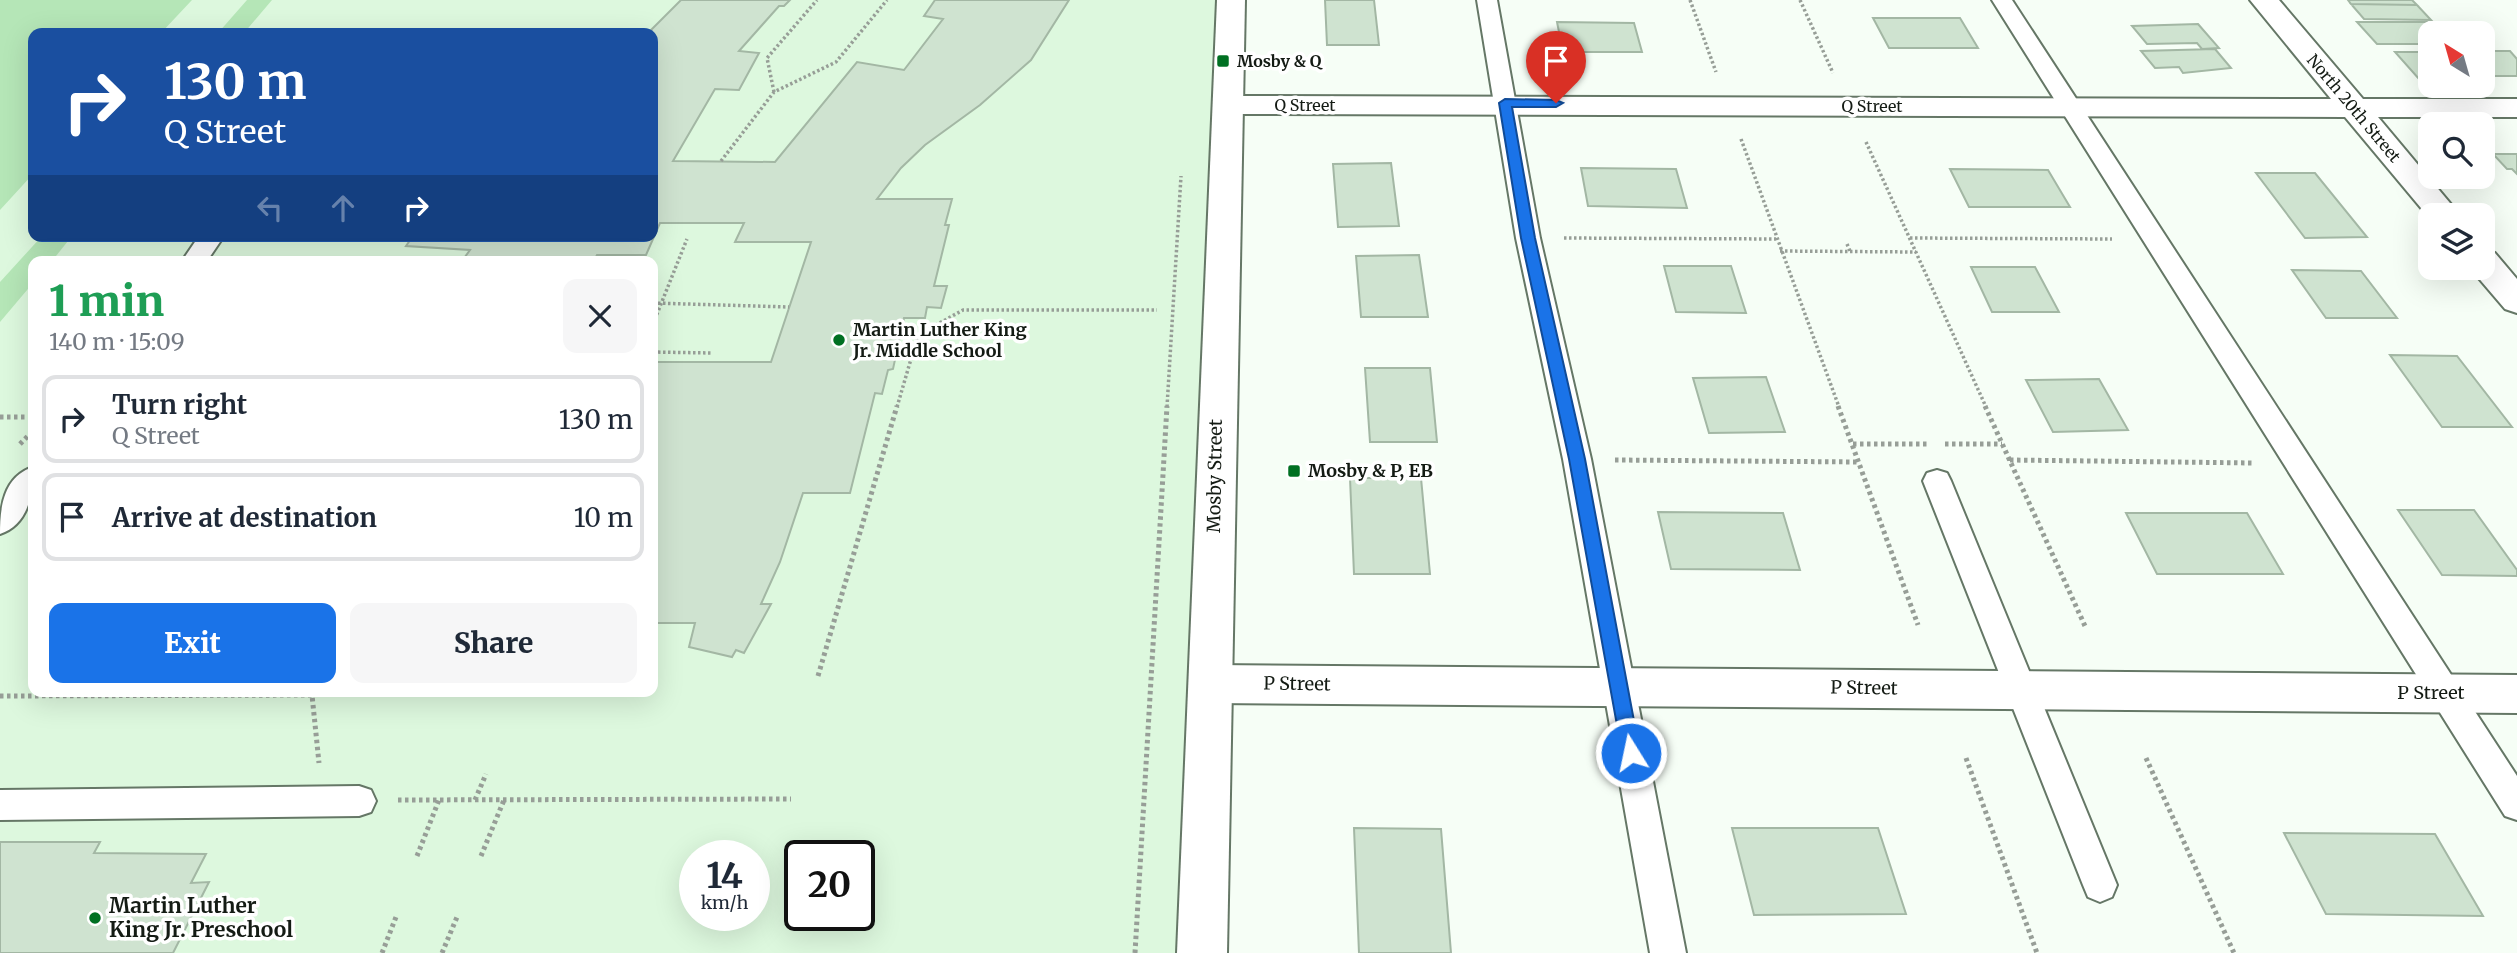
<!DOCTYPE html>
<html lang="en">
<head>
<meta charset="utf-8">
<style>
	:root { --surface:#fff; --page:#f6f6f7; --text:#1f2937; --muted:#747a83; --line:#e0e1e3; --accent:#1a73e8 }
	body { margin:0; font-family:Merriweather,serif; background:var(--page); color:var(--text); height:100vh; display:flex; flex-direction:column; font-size:26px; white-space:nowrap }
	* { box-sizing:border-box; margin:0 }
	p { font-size:23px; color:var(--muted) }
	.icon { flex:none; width:38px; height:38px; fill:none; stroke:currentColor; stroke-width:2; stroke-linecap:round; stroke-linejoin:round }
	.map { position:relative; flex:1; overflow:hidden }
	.drawer { position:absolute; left:28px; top:256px; width:630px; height:441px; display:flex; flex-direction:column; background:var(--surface); border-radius:14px; box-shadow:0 7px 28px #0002 }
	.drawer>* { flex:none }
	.banner { position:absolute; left:28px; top:28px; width:630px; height:214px; border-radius:14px; box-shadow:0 7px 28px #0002; background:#1a4fa0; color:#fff; overflow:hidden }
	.needle { width:46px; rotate:323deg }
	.buttons { position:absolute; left:2418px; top:21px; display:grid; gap:14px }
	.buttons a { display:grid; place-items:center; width:77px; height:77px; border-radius:14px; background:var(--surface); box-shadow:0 7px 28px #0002; font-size:35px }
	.speed { position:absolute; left:679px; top:840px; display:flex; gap:14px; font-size:35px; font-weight:700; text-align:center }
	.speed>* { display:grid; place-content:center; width:91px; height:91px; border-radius:50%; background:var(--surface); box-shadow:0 7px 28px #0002; line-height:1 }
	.speed small { font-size:18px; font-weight:400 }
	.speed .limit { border:4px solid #111; border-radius:10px; background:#fff; color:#111 }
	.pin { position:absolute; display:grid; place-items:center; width:60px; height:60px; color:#fff; margin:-72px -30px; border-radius:50% 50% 50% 0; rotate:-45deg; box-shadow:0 0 7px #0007 }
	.pin .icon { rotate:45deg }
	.me { position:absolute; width:77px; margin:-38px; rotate:350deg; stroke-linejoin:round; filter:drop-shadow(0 0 5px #0008) }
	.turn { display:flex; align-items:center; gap:24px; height:147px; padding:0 21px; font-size:32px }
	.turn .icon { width:91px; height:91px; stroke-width:2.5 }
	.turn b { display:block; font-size:49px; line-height:60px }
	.lanes { display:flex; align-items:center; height:66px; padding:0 21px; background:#0003; justify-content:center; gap:35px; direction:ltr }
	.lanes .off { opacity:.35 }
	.round { display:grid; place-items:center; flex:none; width:74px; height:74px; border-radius:14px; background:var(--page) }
	.overview { display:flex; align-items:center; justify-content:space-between; height:119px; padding:0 21px }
	h1 { font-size:42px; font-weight:800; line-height:52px; color:#1e9e55 }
	.action { display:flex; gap:14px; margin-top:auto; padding:14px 21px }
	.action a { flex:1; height:80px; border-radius:14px; background:var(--accent); color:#fff; font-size:28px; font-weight:800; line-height:80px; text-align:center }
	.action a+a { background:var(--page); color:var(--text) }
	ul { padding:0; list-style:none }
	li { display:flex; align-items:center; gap:21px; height:88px; margin:0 14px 10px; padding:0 7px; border:4px solid var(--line); border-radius:14px }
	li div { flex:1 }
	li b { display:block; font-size:26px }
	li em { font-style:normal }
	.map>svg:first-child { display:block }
</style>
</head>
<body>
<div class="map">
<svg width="2517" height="953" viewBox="0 0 2517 953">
	<rect width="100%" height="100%" fill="#f6fef6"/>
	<!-- built -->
	<path fill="#ddf8de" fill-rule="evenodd" d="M 0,0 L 1229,0 L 1200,953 L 0,953 ZM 33,33 L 653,33 L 653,236 L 33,236 ZM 33,261 L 653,261 L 653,691 L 33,691 ZM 695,856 L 754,856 L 754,915 L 695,915 ZM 800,856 L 859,856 L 859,915 L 800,915 Z"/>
	<!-- green -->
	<path fill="#b5e6b7" d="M 0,0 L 192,0 L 161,33 L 33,33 L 33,174 L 0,210 Z
		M 247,0 L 272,0 L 244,33 L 218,33 Z
		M 42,236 L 72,236 L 52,261 L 33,261 L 33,283 L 0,322 L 0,282 Z"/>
	<!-- building -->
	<path fill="#cfe3d0" stroke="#a3b7a4" stroke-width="2" d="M 681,0 L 790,0 L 784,6 L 779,6 L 739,51 L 759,53 L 739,90 L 715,89 L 673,161 L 775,162 L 857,62 L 904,70 L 943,19 L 924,16 L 935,0 L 1069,0 L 1031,60 L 980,105 L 925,145 L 901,168 L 877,199 L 952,199 L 945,225 L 949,225 L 934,286 L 947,286 L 941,308 L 927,307 L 925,318 L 904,318 L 893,369 L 888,370 L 882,394 L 875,393 L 850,493 L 803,493 L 780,562 L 761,604 L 771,604 L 744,653 L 736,650 L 732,657 L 689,647 L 695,623 L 653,623 L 653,362 L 771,362 L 811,242 L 735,242 L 744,223 L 660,223 L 646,255 L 597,255 L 594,261 L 462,261 L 470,250 L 406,246 L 413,236 L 653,236 L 653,33 L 648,33 Z
		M 1325,0 L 1374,0 L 1379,45 L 1327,45 Z
		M 2348,0 L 2412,0 L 2417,5 L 2351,4 Z
		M 2351,4 L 2417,5 L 2431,20 L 2364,19 Z
		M 1873,18 L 1960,18 L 1978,48 L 1889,48 Z
		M 1557,22 L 1634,23 L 1642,52 L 1563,52 Z
		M 2357,22 L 2427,22 L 2438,33 L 2431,33 L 2431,44 L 2377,44 Z
		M 2198,24 L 2219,48 L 2202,49 L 2197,43 L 2147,44 L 2132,26 Z
		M 2215,49 L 2231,68 L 2183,73 L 2179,67 L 2155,68 L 2141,51 Z
		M 2483,51 L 2510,51 L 2517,59 L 2517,76 L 2483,76 Z
		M 2395,52 L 2431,52 L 2431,79 L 2419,79 Z
		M 2493,154 L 2517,154 L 2517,174 L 2512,169 L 2507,169 Z
		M 1391,163 L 1399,226 L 1338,227 L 1333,164 Z
		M 1581,168 L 1676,169 L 1687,208 L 1588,206 Z
		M 1950,169 L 2048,170 L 2070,207 L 1969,207 Z
		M 2256,173 L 2315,173 L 2367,237 L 2305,238 Z
		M 1419,255 L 1428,317 L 1361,317 L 1356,256 Z
		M 1664,266 L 1731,266 L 1746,313 L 1676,312 Z
		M 1971,267 L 2035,267 L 2059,312 L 1992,312 Z
		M 2292,270 L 2361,271 L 2397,318 L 2326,318 Z
		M 2390,355 L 2457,356 L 2512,427 L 2442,427 Z
		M 1365,368 L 1430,368 L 1437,442 L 1370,442 Z
		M 1766,377 L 1785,432 L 1709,433 L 1693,378 Z
		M 2099,379 L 2128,430 L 2053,432 L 2026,380 Z
		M 1350,478 L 1421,478 L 1430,574 L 1354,574 Z
		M 2398,510 L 2474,510 L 2517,570 L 2517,576 L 2442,575 Z
		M 1658,512 L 1783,513 L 1800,570 L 1671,569 Z
		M 2126,513 L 2247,513 L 2283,574 L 2157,574 Z
		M 1354,828 L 1441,829 L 1451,953 L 1359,953 Z
		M 1732,828 L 1878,828 L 1906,914 L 1754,915 Z
		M 2284,833 L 2435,834 L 2483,916 L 2326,914 Z
		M 0,842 L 100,842 L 94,853 L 206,854 L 191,883 L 209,882 L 173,953 L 0,953 Z"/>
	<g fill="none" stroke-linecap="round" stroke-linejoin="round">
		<!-- service casing -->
		<g stroke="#657766" stroke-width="4">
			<path id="service" d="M 1477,0 L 1497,0 L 1540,238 L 1591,459 L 1686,953 L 1650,953 L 1563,459 L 1516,238 Z
				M 1992,0 L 2012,0 L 2517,776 L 2517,820 L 2505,816 Z
				M 199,236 L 224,236 L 207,261 L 182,261 Z
				M 33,467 C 34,493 28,525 0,534 C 0,508 3,477 33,467 Z
				M 1937,470 L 1947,473 L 1951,481 L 2117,885 L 2112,897 L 2100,902 L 2088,897 L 2083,885 L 1923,481 L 1927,473 Z
				M 359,786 L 371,790 L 376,801 L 371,812 L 359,816 L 0,820 L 0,790 Z"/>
		</g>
		<!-- minor casing -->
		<g stroke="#657766" stroke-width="4">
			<path id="minor" d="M 2250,0 L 2279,0 L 2363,99 L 2517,99 L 2517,117 L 2378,117 L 2460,215 L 2431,215 L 2431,220 L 2345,117 L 1228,114 L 1217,111 L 1213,105 L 1217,99 L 1228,96 L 2331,99 Z
				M 2483,250 L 2495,253 L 2517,279 L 2517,313 L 2505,309 L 2470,268 L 2483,268 Z
				M 1212,665 L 2517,675 L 2517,713 L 1212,703 L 1197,697 L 1190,684 L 1197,671 Z"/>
		</g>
		<!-- primary casing -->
		<g stroke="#657766" stroke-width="4">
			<path id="primary" d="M 1217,0 L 1245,0 L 1227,953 L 1177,953 Z"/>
		</g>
		<!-- path-far1 -->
		<path stroke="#979e97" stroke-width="3.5" stroke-dasharray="2.5 2.5" stroke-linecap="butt" d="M 1690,0 L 1716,72
			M 1800,0 L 1833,73
			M 774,92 L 767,58 L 817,0
			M 1741,139 L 1839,407
			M 1866,142 L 1986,407
			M 721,161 L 774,92 L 836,62 L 887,0
			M 1564,238 L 1776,239
			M 1910,238 L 2112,239
			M 1847,244 L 1850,251
			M 1780,251 L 1916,252
			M 653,303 L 789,307
			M 653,324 L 687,239
			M 653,352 L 711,353
			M 897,407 L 918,335 L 963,310 L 1157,310
			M 1167,407 L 1181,176"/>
		<!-- path -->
		<path stroke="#979e97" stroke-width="5" stroke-dasharray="3.5 3.5" stroke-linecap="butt" d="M 1838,406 L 1918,625
			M 1985,406 L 2085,626
			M 0,417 L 33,417
			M 20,444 L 33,431
			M 1853,444 L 1929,444
			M 1945,444 L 2002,444
			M 1615,460 L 1859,462
			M 2010,460 L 2254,463
			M 818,676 L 897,406
			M 0,696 L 312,695 L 319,763
			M 1966,758 L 2037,953
			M 2146,758 L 2234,953
			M 398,800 L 791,799
			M 475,800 L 486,774
			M 417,856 L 439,800
			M 481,856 L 504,800
			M 382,953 L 396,917
			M 442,953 L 457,917
			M 1135,953 L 1167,406"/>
		<!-- service -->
		<use href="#service" fill="#fff" fill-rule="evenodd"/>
		<!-- minor -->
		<use href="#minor" fill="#fff" fill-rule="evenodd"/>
		<!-- primary -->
		<use href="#primary" fill="#fff" fill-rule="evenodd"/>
	</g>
	<!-- route -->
	<path fill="#1a73e8" stroke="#114b97" stroke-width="2" d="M 1505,99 L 1556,100 L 1563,103 L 1556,107 L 1512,107 L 1535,238 L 1585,459 L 1640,753 L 1638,759 L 1631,761 L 1625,759 L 1622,753 L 1569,459 L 1521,238 L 1499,103 Z"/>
	<!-- markers -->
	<g fill="#007022" stroke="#fff" stroke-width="2.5">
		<rect x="1216" y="54" width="14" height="14" rx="3.5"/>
		<circle cx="839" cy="340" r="7"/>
		<rect x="1287" y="464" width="14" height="14" rx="3.5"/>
		<circle cx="95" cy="918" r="7"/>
	</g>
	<g text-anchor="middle" stroke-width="7" stroke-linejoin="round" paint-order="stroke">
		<!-- far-poi labels -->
		<g font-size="16" font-weight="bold" fill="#141b14" stroke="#fff" text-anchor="start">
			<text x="1237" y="67">Mosby &amp; Q</text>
		</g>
		<!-- far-street labels -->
		<g font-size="16" fill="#141b14" stroke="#fff">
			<text x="1305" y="111">Q Street</text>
			<text x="1872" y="112">Q Street</text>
			<text transform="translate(2354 108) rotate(50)" y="6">North 20th Street</text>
		</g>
		<!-- poi labels -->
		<g font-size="18" font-weight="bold" fill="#141b14" stroke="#fff" text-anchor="start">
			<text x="853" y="336">Martin Luther King<tspan x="853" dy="21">Jr. Middle School</tspan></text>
			<text x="1308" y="477">Mosby &amp; P, EB</text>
		</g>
		<!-- street labels -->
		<g font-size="18" fill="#141b14" stroke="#fff">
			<text transform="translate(1215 476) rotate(-89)" y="6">Mosby Street</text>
			<text transform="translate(1297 684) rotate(1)" y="6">P Street</text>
			<text transform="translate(1864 688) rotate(1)" y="6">P Street</text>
			<text x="2431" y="699">P Street</text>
		</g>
		<!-- near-poi labels -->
		<g font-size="21" font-weight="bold" fill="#141b14" stroke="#fff" text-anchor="start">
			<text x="109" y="913">Martin Luther<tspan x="109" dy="24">King Jr. Preschool</tspan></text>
		</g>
	</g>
</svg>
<div class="buttons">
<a><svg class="needle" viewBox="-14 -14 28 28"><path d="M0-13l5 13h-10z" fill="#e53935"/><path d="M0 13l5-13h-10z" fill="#747a83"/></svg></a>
<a><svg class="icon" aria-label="search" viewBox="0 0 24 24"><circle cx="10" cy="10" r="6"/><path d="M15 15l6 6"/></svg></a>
<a><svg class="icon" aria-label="layers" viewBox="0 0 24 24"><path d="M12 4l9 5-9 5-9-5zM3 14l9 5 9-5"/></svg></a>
</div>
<div class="speed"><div>14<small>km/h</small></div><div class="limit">20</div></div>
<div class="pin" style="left:1556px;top:103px;background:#d93025"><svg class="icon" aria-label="arrive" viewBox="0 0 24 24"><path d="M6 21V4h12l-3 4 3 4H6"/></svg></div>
<svg class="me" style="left:1631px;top:753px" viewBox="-20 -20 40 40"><circle r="17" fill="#1a73e8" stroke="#fff" stroke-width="3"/><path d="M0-11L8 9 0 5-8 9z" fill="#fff"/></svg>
<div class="banner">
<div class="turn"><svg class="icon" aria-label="right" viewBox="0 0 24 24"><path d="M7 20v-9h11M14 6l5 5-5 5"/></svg><div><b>130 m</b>Q Street</div></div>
<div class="lanes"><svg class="icon off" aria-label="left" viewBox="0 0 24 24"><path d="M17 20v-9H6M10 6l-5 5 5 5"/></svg><svg class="icon off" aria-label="ahead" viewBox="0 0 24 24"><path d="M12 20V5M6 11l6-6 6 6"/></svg><svg class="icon" aria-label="right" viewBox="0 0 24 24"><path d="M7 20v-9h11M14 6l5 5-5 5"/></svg></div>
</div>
<section class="drawer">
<div class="overview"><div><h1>1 min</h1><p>140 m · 15:09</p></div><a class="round"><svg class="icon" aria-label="close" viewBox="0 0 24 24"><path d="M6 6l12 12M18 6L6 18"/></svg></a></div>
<ul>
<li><svg class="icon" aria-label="right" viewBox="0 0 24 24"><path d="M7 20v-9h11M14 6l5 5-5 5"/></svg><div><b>Turn right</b><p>Q Street</p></div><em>130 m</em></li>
<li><svg class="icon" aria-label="arrive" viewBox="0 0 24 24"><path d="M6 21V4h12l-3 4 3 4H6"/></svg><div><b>Arrive at destination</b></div><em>10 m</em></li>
</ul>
<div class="action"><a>Exit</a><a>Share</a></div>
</section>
</div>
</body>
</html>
